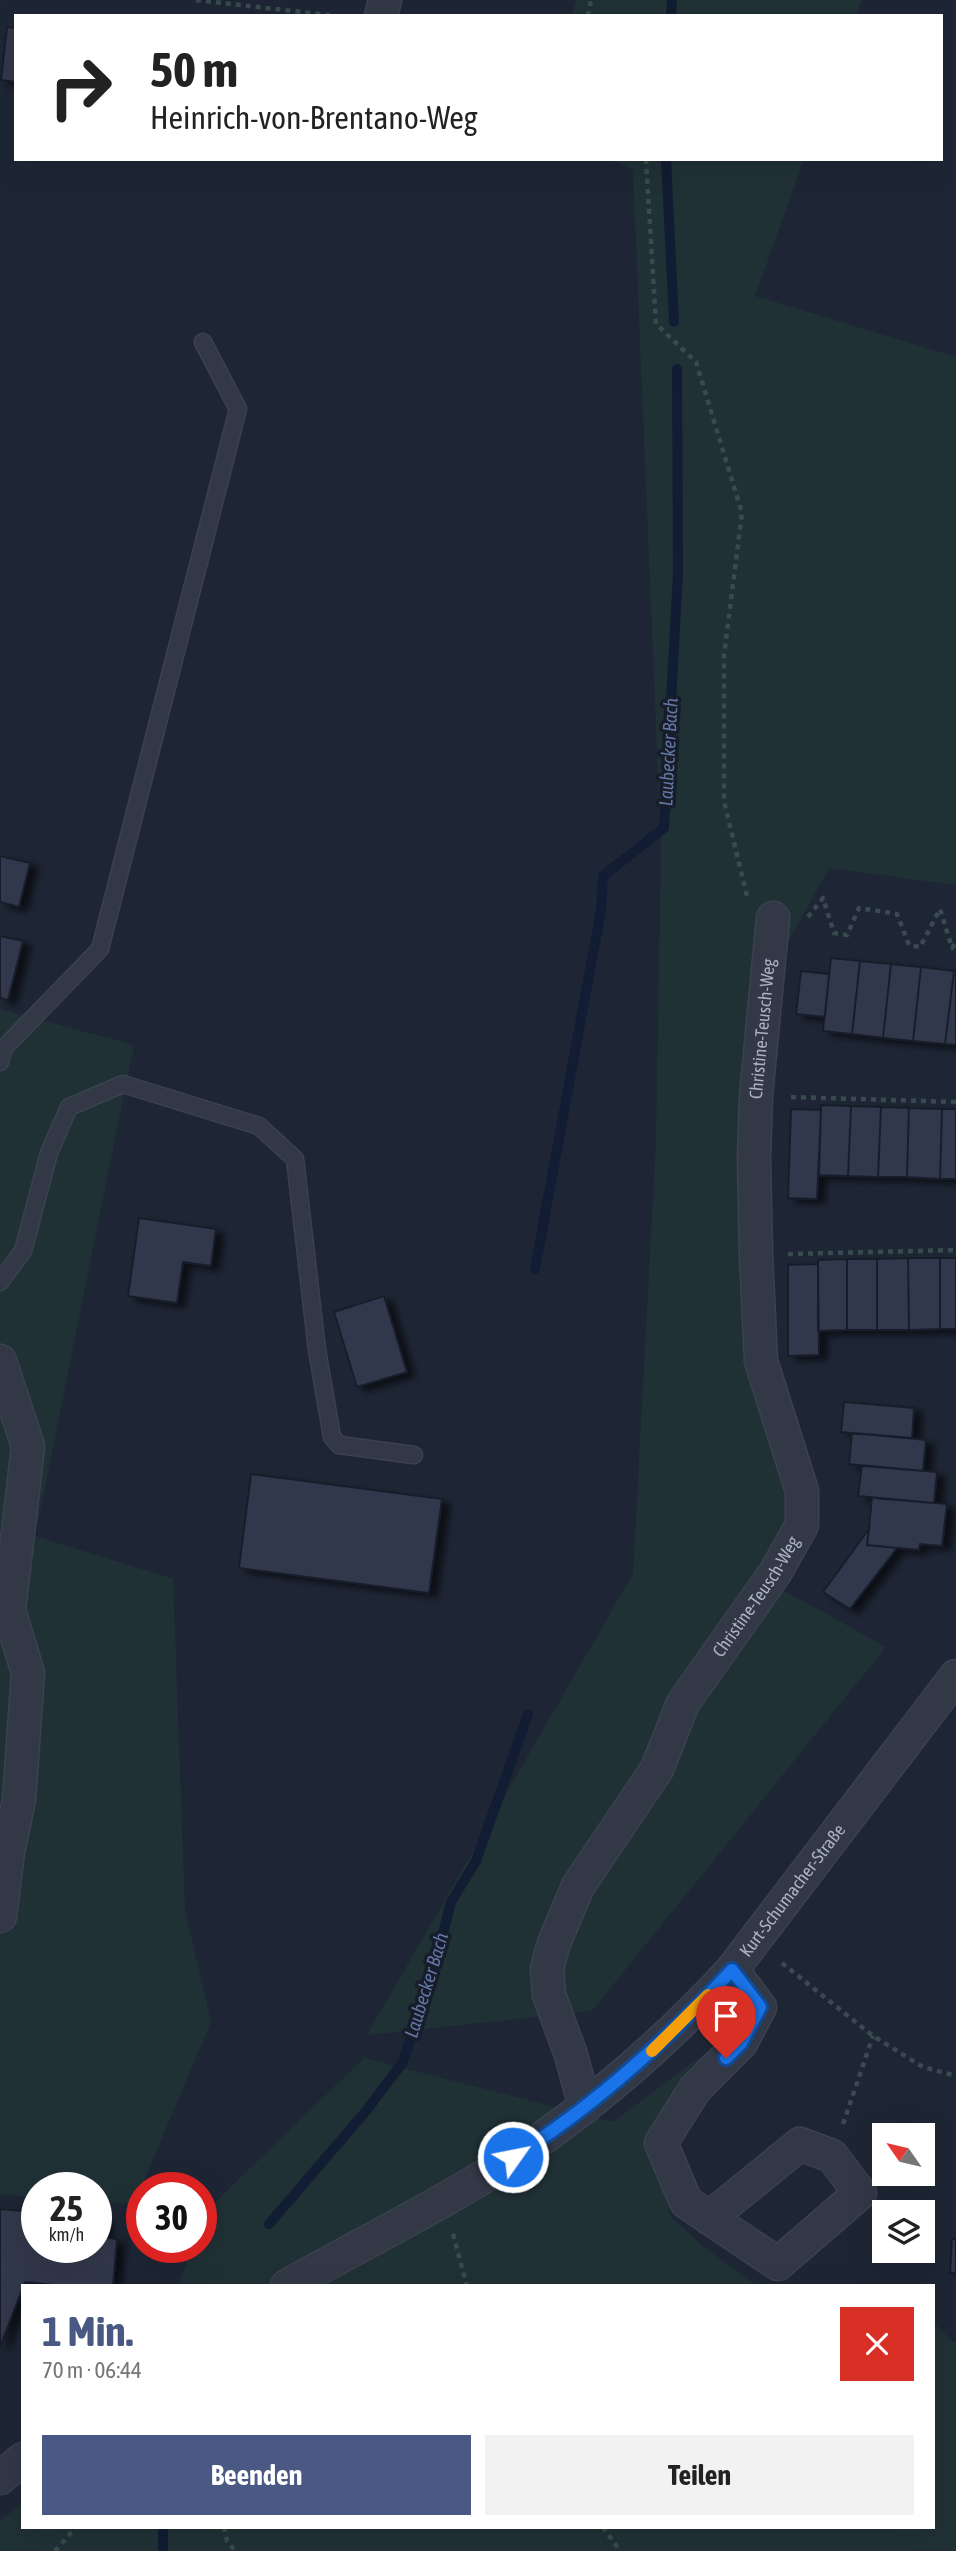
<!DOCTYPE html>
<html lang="de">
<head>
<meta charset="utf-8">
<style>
	:root { --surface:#fff; --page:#f2f2f2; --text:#222; --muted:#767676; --accent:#4a5983 }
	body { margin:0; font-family:"Asap Condensed",sans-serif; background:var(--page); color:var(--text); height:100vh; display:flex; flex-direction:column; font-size:26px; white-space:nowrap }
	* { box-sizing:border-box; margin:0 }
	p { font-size:23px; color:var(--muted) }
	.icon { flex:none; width:38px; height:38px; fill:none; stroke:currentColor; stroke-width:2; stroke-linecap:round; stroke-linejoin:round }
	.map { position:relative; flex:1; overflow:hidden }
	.panel { position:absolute; left:21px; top:2284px; width:914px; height:245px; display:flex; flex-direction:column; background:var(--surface); border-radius:0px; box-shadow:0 7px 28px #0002 }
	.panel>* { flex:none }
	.hud { position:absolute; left:14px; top:14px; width:929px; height:147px; border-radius:0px; box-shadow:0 7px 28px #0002; background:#fff; color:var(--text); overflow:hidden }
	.needle { width:46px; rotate:304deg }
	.fabs { position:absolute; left:872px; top:2123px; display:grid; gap:14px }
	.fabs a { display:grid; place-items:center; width:63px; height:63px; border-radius:0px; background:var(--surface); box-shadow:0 7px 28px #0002; font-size:35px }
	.speed { position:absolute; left:21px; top:2172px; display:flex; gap:14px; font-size:35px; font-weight:700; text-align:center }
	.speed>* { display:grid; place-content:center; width:91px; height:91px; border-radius:50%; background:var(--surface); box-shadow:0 7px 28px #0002; line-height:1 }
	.speed small { font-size:18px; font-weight:400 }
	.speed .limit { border:10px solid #d22; background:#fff; color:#111 }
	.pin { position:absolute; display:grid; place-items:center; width:60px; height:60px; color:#fff; margin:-72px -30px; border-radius:50% 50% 50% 0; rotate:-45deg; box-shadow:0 0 7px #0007 }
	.pin .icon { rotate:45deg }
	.me { position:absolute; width:77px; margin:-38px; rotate:57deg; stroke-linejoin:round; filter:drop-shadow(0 0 5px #0008) }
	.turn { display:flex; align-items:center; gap:24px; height:147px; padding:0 21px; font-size:32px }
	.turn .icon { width:91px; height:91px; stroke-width:2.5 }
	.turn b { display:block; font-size:49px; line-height:60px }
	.round { display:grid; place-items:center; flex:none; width:74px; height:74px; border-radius:0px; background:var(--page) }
	.overview { display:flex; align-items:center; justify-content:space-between; height:119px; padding:0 21px }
	h1 { font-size:42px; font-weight:700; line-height:52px; color:var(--accent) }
	.button { display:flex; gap:14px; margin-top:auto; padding:14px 21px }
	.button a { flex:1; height:80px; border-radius:0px; background:var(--accent); color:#fff; font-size:28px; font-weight:700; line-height:80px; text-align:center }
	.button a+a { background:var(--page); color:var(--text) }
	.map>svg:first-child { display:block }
</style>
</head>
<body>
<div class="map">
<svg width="956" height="2551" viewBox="0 0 956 2551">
	<defs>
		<filter id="shadow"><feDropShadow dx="8" dy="4.5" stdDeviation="3.5" flood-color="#0009"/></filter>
	</defs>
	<rect width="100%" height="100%" fill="#1e2635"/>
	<!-- green -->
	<path fill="#203136" d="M 576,0 L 862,0 L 856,16 L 571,16 Z
		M 611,159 L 804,159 L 755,296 L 956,357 L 956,885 L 829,868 L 774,967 L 757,1375 L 795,1507 L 781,1589 L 886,1647 L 592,2011 L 367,2035 L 633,1574 L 656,1142 L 661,848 L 633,170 Z
		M 0,1009 L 134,1045 L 35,1536 L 173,1579 L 185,1911 L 211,2022 L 134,2204 L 96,2201 L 96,2188 L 37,2188 L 37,2197 L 0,2194 Z
		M 740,2027 L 649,2139 L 671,2217 L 703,2246 L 756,2285 L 178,2286 L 192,2247 L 201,2247 L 201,2224 L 206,2211 L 364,2058 L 613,2122 Z
		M 933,2322 L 953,2342 L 956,2341 L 956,2551 L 0,2551 L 0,2521 L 23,2502 L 23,2527 L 933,2527 Z"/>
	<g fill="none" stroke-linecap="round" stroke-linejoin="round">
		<!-- stream -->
		<path stroke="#121c32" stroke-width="10" d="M 671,16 L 672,0
			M 666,159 L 674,322
			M 535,1269 L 601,910 L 603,876 L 664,828 L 678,574 L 677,369
			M 269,2224 L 366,2111 L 403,2062 L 437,1957 L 451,1902 L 476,1861 L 528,1714
			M 163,2527 L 163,2551"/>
	</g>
	<!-- building -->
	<path fill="#30394c" stroke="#191f2c" stroke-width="2" filter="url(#shadow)" d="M 7,27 L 16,28 L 16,82 L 1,80 Z
		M 0,856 L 30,863 L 19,907 L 0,902 Z
		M 0,936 L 23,941 L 8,1000 L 0,998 Z
		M 831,958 L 860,961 L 852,1034 L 823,1031 Z
		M 860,961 L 891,964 L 883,1038 L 852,1034 Z
		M 891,964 L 921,967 L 913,1041 L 883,1038 Z
		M 921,967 L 954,971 L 945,1044 L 913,1041 Z
		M 801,971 L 829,974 L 825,1017 L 796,1014 Z
		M 954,971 L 956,971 L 956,1045 L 945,1044 Z
		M 821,1105 L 851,1106 L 848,1176 L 819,1175 Z
		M 851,1106 L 881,1107 L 878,1177 L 848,1176 Z
		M 881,1107 L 909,1108 L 907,1177 L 878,1177 Z
		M 909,1108 L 942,1109 L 940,1179 L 907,1177 Z
		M 791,1109 L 821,1110 L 817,1199 L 788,1198 Z
		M 942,1109 L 956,1109 L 956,1179 L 940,1179 Z
		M 139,1218 L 216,1229 L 211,1266 L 183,1262 L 177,1303 L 128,1296 Z
		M 908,1258 L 940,1258 L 940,1329 L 909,1330 Z
		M 908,1258 L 909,1330 L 877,1330 L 877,1259 Z
		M 940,1258 L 956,1258 L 956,1329 L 940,1329 Z
		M 847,1259 L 877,1259 L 877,1330 L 847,1330 Z
		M 847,1259 L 847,1330 L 818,1331 L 818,1260 Z
		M 818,1264 L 819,1355 L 788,1356 L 788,1265 Z
		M 384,1296 L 407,1372 L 357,1387 L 334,1312 Z
		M 844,1402 L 914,1408 L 912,1438 L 841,1432 Z
		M 852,1433 L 926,1440 L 923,1471 L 849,1464 Z
		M 862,1466 L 937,1472 L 934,1503 L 858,1496 Z
		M 251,1474 L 442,1499 L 429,1593 L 239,1568 Z
		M 872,1498 L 947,1504 L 942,1546 L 920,1544 L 919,1550 L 867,1545 Z
		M 869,1529 L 867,1545 L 897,1548 L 850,1609 L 823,1592 Z
		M 0,2209 L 37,2212 L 37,2247 L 96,2247 L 96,2218 L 105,2218 L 102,2237 L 117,2239 L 113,2286 L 64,2286 L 25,2282 L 0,2347 Z
		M 952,2239 L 956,2239 L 956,2273 L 950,2273 Z"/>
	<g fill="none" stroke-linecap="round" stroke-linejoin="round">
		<!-- service casing -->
		<g stroke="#3b414f" stroke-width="19">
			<path id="service" d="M 0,1062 L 4,1048 L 100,949 L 238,409 L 203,342
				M 0,1282 L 23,1251 L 49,1153 L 69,1107 L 123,1084 L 259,1126 L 295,1159 L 317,1350 L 332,1437 L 339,1445 L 414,1455"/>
		</g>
		<!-- minor casing -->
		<g stroke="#3b414f" stroke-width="35">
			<g id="minor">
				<path d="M 381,16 L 385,0"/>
				<path d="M 0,1361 L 28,1446 L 9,1610 L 28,1673 L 19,1800 L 8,1852 L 0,1916"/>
				<path id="s1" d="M 585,2107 L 571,2055 L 549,1995 L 547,1968 L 554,1943 L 578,1886 L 657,1769 L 683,1703 L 775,1573 L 802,1525 L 802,1491 L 761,1361 L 756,1255 L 754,1158 L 756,1096 L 773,918"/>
				<path d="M 709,2218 L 800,2144 L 832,2156 L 860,2193 L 778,2264 L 686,2202 L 661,2143 L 695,2089 L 741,2043 L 760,2007 L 732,1970"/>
				<path id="s2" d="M 287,2286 C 370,2239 458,2197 537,2142 C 608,2092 673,2034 732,1970 L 956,1676"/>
				<path d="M 0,2478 L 23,2459"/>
			</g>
		</g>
		<!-- path -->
		<path stroke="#394b4f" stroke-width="4.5" stroke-dasharray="5 5" stroke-linecap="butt" d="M 196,0 L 337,16
			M 588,16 L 591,0
			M 646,159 L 656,324 L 696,362 L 742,513 L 724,655 L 724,801 L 747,896
			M 808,917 L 823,898 L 834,933 L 847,935 L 859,908 L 897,914 L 909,945 L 920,947 L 940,909 L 952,948 L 956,942
			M 791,1097 L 956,1102
			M 788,1254 L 956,1250
			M 782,1963 L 873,2036 L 923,2067 L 956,2076
			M 843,2124 L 873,2036
			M 453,2234 L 467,2286
			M 224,2527 L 227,2541 L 235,2551
			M 603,2527 L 620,2551
			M 55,2551 L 76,2527"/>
		<!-- service -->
		<use href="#service" stroke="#323846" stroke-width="16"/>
		<!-- minor -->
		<use href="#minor" stroke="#323846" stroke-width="32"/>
	</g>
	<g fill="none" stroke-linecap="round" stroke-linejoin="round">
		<!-- route casing -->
		<g stroke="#114b97" stroke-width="18">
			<path id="route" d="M 513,2157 C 595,2106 667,2040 732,1970 L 760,2007 L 741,2043 L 726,2058"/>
		</g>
		<!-- route -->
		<use href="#route" stroke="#1a73e8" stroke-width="12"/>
		<!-- slow -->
		<path stroke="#f59e0b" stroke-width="12" d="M 652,2051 L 708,1995"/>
	</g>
	<g text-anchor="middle" stroke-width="7" stroke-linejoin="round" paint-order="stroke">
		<!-- street labels -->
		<g font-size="18" fill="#abb2c3" stroke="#171d2a">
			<text dy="6" stroke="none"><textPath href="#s1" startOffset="1162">Christine-Teusch-Weg</textPath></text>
			<text dy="6" stroke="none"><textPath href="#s1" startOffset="574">Christine-Teusch-Weg</textPath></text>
			<text dy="6" stroke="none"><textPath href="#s2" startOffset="649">Kurt-Schumacher-Straße</textPath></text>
		</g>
		<!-- water labels -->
		<g font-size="19" font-style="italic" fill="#6377a4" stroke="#171d2a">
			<text transform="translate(668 752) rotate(-87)" y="7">Laubecker Bach</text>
			<text transform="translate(426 1985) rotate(-73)" y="7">Laubecker Bach</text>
		</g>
	</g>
</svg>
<div class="fabs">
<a><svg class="needle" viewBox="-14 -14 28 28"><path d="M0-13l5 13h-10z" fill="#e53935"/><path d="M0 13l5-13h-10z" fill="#767676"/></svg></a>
<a><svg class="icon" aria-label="layers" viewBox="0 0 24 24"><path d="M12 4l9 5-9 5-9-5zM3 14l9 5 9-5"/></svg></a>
</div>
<div class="speed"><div>25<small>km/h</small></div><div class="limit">30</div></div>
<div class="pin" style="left:726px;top:2058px;background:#d93025"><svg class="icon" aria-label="arrive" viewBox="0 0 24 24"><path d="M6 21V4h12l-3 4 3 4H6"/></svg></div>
<svg class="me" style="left:513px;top:2157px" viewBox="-20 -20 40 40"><circle r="17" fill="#1a73e8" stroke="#fff" stroke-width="3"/><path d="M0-11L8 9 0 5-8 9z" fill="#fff"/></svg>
<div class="hud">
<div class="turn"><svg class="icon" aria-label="right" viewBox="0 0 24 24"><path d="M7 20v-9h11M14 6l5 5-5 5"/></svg><div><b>50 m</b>Heinrich-von-Brentano-Weg</div></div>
</div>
<section class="panel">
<div class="overview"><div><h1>1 Min.</h1><p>70 m · 06:44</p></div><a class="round" style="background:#d93025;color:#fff"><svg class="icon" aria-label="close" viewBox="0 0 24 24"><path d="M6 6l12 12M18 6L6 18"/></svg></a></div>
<div class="button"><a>Beenden</a><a>Teilen</a></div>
</section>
</div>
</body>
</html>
